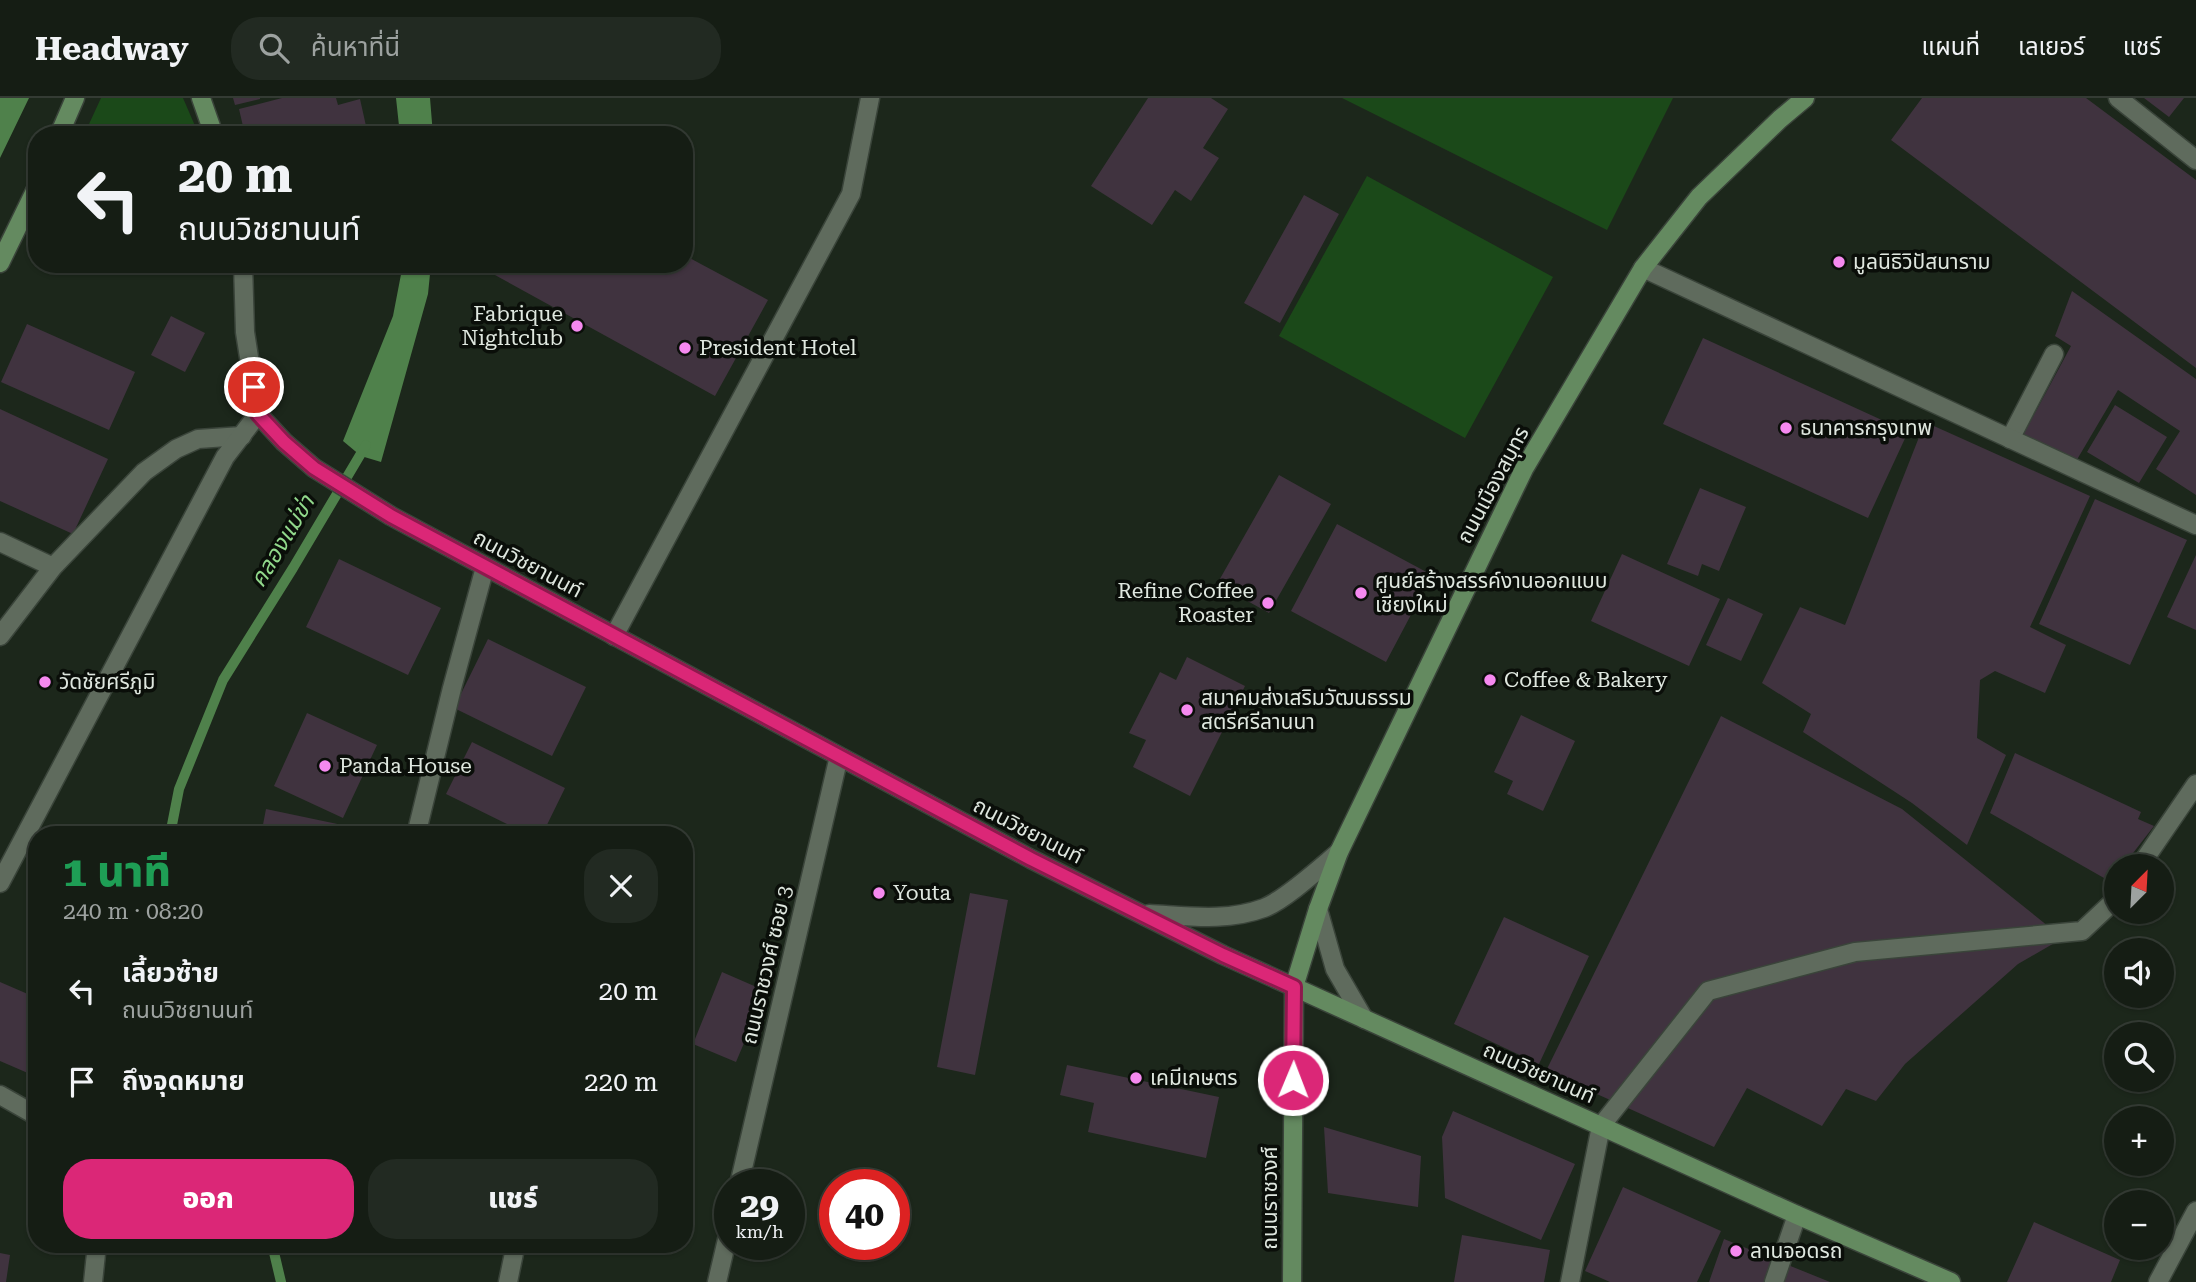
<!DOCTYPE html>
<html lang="th">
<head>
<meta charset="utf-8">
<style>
	:root { --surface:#151d14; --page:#222a22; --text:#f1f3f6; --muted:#9da2a0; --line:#343b34; --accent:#db2777 }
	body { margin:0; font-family:"Roboto Serif","Noto Sans Thai",serif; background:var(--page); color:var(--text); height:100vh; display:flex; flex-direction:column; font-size:26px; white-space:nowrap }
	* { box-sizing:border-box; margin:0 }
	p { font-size:23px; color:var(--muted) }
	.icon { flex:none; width:38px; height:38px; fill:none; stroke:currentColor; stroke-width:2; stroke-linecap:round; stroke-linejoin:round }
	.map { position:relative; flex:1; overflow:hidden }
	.panel { position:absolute; left:28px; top:728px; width:665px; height:427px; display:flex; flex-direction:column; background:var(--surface); border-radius:28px; box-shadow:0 2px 5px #0004,0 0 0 2px var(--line) }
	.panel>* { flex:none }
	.banner { position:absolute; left:28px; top:28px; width:665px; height:147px; border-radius:28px; box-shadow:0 2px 5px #0004,0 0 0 2px var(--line); background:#151d14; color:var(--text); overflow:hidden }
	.needle { width:46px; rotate:24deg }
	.buttons { position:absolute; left:2104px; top:756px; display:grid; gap:14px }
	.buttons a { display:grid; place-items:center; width:70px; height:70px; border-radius:50%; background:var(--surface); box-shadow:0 2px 5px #0004,0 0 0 2px var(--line); font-size:35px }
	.speed { position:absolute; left:714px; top:1071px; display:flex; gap:14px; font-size:35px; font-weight:700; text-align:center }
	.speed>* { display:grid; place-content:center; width:91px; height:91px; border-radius:50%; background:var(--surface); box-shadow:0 2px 5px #0004,0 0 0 2px var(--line); line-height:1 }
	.speed small { font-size:18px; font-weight:400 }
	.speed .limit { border:10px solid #d22; background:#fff; color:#111 }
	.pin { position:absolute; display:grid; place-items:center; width:60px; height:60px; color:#fff; margin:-30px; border:4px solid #fff; border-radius:50%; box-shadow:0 2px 7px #0007 }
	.me { position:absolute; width:77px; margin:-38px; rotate:1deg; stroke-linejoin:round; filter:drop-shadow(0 0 5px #0008) }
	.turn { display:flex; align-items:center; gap:24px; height:147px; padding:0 35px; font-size:32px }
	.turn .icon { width:91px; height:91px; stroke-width:2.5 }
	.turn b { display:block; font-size:49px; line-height:60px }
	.round { display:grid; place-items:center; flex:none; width:74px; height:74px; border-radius:28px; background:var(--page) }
	.summary { display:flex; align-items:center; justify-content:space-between; height:119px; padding:0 35px }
	h1 { font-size:42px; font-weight:800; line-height:52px; color:#1e9e55 }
	.primary-button { display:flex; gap:14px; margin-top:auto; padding:14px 35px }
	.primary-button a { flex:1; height:80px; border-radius:28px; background:var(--accent); color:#fff; font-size:28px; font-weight:800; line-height:80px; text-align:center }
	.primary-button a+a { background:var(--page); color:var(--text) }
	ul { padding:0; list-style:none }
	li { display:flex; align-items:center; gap:21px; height:91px; padding:0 35px }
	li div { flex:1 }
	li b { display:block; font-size:26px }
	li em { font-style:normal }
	header { display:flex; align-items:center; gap:42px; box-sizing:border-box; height:98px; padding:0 35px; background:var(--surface); border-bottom:2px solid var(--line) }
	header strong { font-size:33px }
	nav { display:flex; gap:38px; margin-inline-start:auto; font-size:24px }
	.search { width:490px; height:63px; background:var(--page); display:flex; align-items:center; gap:18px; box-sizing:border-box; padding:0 24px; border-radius:28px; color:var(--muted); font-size:26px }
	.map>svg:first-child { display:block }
</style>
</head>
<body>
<header>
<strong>Headway</strong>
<div class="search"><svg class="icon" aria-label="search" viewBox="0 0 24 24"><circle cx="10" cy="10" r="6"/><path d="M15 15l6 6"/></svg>ค้นหาที่นี่</div>
<nav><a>แผนที่</a><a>เลเยอร์</a><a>แชร์</a></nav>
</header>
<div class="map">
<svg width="2196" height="1184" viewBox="0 0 2196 1184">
	<rect width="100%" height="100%" fill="#1c271b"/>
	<!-- green -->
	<path fill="#1b4919" d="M 101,0 L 183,0 L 199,37 L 84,37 Z
		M 1342,0 L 1673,0 L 1607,132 Z
		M 1367,78 L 1553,179 L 1465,340 L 1279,238 Z"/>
	<!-- water -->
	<path fill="#4f814b" d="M 0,0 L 29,0 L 0,60 Z
		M 396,0 L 430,0 L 433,37 L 400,37 Z
		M 403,166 L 431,166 L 428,196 L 381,364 L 361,358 L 343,343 L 393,218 Z"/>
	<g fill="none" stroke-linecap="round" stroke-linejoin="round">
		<!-- stream -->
		<path stroke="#4f814b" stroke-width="10" d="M 170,737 L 179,691 L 223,582 L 293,470 L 366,347
			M 272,1146 L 281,1184"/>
	</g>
	<!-- building -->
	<path fill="#40333f" d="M 233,0 L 260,0 L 260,1 L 235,7 Z
		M 282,0 L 336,0 L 338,7 L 360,1 L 368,37 L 245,37 L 239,11 Z
		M 1148,0 L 1211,0 L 1228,11 L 1203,50 L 1219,60 L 1191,103 L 1175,92 L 1152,127 L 1091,88 Z
		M 1922,0 L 2086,0 L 2196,82 L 2196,270 L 1891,42 Z
		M 2144,0 L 2184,0 L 2169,19 Z
		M 1304,97 L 1339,116 L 1280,225 L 1244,205 Z
		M 684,157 L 768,202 L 715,298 L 484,171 L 487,166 L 684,166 Z
		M 2072,193 L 2196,281 L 2196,397 L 2156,371 L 2180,333 L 2118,292 L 2075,365 L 2022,339 L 2071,248 L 2055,238 Z
		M 171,218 L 205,235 L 185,274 L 151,257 Z
		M 27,226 L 135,274 L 109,332 L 1,284 Z
		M 1703,240 L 1908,334 L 1868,420 L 1663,326 Z
		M 2115,307 L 2167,339 L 2139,385 L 2087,354 Z
		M 0,311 L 108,361 L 73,436 L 0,403 Z
		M 1925,324 L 2090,398 L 2030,529 L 2066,547 L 2045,595 L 1995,573 L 1980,582 L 1977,640 L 2006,657 L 1967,747 L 1912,705 L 1803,634 L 1811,616 L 1762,585 L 1800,509 L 1845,527 Z
		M 1279,377 L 1331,406 L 1269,515 L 1217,486 Z
		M 1700,390 L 1746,409 L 1719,473 L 1702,466 L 1698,478 L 1667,466 Z
		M 2095,401 L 2187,442 L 2130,567 L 2039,526 Z
		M 1337,426 L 1432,477 L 1386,564 L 1291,513 Z
		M 1622,456 L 1720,501 L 1689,568 L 1591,523 Z
		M 2196,457 L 2196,532 L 2167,519 Z
		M 339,461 L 441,510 L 408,577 L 306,529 Z
		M 1728,500 L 1763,516 L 1741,563 L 1706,547 Z
		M 488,541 L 586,589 L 552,658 L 454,610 Z
		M 1187,559 L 1245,588 L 1190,698 L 1133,669 L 1146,642 L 1129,635 L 1160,574 L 1176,582 Z
		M 307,615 L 377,647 L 343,720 L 274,688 Z
		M 1521,617 L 1575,643 L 1543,713 L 1507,696 L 1513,683 L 1494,674 Z
		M 1721,618 L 1902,711 L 2063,840 L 2018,866 L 1905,966 L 1876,1003 L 1846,991 L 1822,1028 L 1747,990 L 1714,1049 L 1546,973 Z
		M 472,644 L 565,690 L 542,737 L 529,737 L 446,696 Z
		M 2015,655 L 2141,714 L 2138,721 L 2154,728 L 2123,768 L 2116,768 L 2116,778 L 2111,784 L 1990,715 Z
		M 266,711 L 385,736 L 385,737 L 261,737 Z
		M 970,795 L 1008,802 L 975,977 L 937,969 Z
		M 1504,819 L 1589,858 L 1539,966 L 1454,926 Z
		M 722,874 L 766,893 L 736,964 L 693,946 Z
		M 0,884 L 37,900 L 37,979 L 0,963 Z
		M 1067,967 L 1219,999 L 1206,1060 L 1088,1034 L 1094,1005 L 1060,997 Z
		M 1453,1013 L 1575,1066 L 1541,1142 L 1445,1100 L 1442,1039 Z
		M 1324,1029 L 1421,1058 L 1418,1109 L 1328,1095 Z
		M 1623,1089 L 1721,1133 L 1697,1184 L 1610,1184 L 1585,1173 Z
		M 2034,1124 L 2120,1162 L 2111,1184 L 2007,1184 Z
		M 1462,1137 L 1550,1152 L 1544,1184 L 1454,1184 Z
		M 1724,1141 L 1830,1184 L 1709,1184 Z
		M 0,1155 L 10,1157 L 6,1184 L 0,1184 Z"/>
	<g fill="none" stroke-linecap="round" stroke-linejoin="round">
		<!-- lane casing -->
		<g stroke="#3a443a" stroke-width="21">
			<path id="lane" d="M 2010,341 L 2054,256
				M 0,444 L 53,469
				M 0,538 L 53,469 L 144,374 L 176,351 L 198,341 L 242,338
				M 614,538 L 851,96 L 870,0
				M 416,737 L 452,590 L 485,469
				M 2140,768 L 2196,686
				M 1570,1184 L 1601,1028 L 1708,893 L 1855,854 L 2082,833 L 2116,801
				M 1774,1184 L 1797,1117"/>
		</g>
		<!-- street casing -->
		<g stroke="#3a443a" stroke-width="21">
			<path id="street" d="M 2118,0 L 2196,62
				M 243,166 L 245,234 L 258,316 L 284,344 L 314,370 L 391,418 L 1031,761 L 1223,857 L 1294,889
				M 1643,170 L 2196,427
				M 0,785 L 225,359 L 258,316
				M 1318,811 L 1335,871 L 1364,921
				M 1149,816 C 1188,818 1226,824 1264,810 C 1285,802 1321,769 1339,754
				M 0,997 L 37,1018
				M 739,1087 L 839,658
				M 93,1184 L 97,1146
				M 508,1184 L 514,1155
				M 717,1184 L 730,1129
				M 2158,1184 L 2196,1113"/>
		</g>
		<!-- secondary casing -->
		<g stroke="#3a443a" stroke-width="21">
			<path id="secondary" d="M 201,0 L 214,37
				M 59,37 L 75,0
				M 0,165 L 37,89
				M 1294,889 L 1797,1117 L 1951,1184
				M 1292,1184 L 1294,889 L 1318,811 L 1339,754 L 1524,371 L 1643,170 L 1699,99 L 1780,21 L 1805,0"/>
		</g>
		<!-- lane -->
		<use href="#lane" stroke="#5f6b5d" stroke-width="18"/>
		<!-- street -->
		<use href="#street" stroke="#5f6b5d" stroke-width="18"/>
		<!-- secondary -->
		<use href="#secondary" stroke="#648a60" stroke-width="18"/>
	</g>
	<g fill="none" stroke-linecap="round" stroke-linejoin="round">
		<!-- route casing -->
		<g stroke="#8e194d" stroke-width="18">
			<path id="route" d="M 254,289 L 258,316 L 284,344 L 314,370 L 391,418 L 1031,761 L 1223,857 L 1294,889 L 1293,982"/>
		</g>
		<!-- route -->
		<use href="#route" stroke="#db2777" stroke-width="12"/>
	</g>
	<!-- markers -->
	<g fill="#f589ef" stroke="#0a0e09" stroke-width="2.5">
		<circle cx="1839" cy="164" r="7"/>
		<circle cx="577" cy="228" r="7"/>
		<circle cx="685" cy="250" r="7"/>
		<circle cx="1786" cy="330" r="7"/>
		<circle cx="1361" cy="495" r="7"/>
		<circle cx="1268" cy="505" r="7"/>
		<circle cx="1490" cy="582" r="7"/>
		<circle cx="45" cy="584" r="7"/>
		<circle cx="1187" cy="612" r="7"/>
		<circle cx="325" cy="668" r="7"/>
		<circle cx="879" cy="795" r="7"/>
		<circle cx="1136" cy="980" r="7"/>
		<circle cx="1736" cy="1153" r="7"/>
	</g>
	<g text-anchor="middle" stroke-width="7" stroke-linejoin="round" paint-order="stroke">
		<!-- poi labels -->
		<g font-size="21" fill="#dfe7df" stroke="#0a0e09" text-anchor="start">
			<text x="1853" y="171">มูลนิธิวิปัสนาราม</text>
			<text x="563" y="223" text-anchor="end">Fabrique<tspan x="563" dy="24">Nightclub</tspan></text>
			<text x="699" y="257">President Hotel</text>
			<text x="1800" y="337">ธนาคารกรุงเทพ</text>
			<text x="1375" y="490">ศูนย์สร้างสรรค์งานออกแบบ<tspan x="1375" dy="24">เชียงใหม่</tspan></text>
			<text x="1254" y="500" text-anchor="end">Refine Coffee<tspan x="1254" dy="24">Roaster</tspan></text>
			<text x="1504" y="589">Coffee &amp; Bakery</text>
			<text x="59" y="591">วัดชัยศรีภูมิ</text>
			<text x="1201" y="607">สมาคมส่งเสริมวัฒนธรรม<tspan x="1201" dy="24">สตรีศรีลานนา</tspan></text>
			<text x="339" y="675">Panda House</text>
			<text x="893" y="802">Youta</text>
			<text x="1150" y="987">เคมีเกษตร</text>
			<text x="1750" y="1160">ลานจอดรถ</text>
		</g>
		<!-- street labels -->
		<g font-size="21" fill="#dfe7df" stroke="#0a0e09">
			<text transform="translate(1493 387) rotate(-62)" y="7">ถนนเมืองสมุทร</text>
			<text transform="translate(528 466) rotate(28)" y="7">ถนนวิชยานนท์</text>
			<text transform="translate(1028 733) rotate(27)" y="7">ถนนวิชยานนท์</text>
			<text transform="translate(767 867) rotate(-77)" y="7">ถนนราชวงศ์ ซอย 3</text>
			<text transform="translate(1539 975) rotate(24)" y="7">ถนนวิชยานนท์</text>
			<text transform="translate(1270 1100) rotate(-90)" y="7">ถนนราชวงศ์</text>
		</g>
		<!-- water labels -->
		<g font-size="23" font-style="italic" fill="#91d88b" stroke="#0a0e09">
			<text transform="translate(282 443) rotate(-59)" y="8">คลองแม่ข่า</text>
		</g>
	</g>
</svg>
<div class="buttons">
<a><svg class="needle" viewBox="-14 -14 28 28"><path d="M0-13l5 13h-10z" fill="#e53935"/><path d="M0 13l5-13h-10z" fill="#9da2a0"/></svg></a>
<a><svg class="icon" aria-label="sound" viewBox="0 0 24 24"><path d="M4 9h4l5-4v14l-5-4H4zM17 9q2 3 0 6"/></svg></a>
<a><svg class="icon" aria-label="search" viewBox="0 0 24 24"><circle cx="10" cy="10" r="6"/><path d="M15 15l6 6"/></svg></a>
<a>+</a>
<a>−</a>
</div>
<div class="speed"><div>29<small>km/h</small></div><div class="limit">40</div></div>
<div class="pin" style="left:254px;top:289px;background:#d93025"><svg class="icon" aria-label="arrive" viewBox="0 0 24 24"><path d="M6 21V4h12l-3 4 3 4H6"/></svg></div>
<svg class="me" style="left:1293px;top:982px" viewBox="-20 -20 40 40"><circle r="17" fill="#db2777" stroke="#fff" stroke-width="3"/><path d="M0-11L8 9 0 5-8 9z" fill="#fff"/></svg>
<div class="banner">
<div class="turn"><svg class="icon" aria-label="left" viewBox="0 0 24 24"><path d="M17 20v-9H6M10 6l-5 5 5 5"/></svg><div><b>20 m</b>ถนนวิชยานนท์</div></div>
</div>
<section class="panel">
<div class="summary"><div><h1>1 นาที</h1><p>240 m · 08:20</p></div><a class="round"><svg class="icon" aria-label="close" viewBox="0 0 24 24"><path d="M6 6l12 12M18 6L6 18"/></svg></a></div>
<ul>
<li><svg class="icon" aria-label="left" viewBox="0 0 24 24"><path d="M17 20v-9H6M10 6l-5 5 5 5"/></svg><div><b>เลี้ยวซ้าย</b><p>ถนนวิชยานนท์</p></div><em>20 m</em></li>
<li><svg class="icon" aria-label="arrive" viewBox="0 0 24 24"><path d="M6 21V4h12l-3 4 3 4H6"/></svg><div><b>ถึงจุดหมาย</b></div><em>220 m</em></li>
</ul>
<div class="primary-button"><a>ออก</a><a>แชร์</a></div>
</section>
</div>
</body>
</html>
